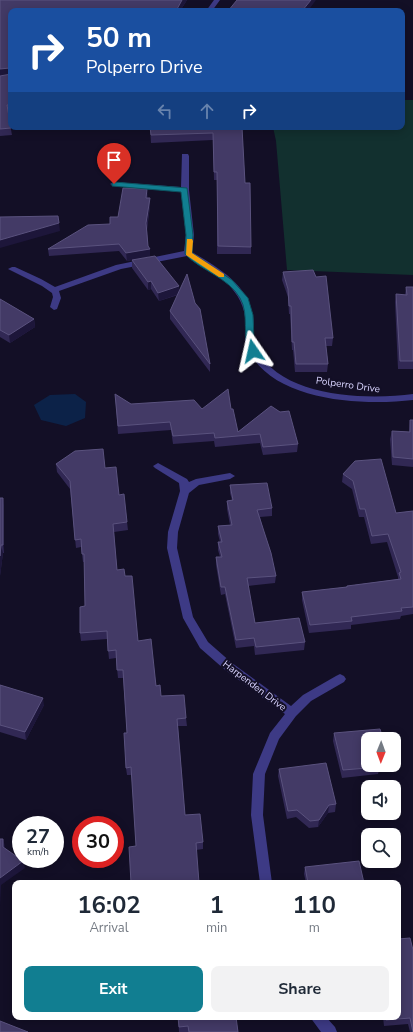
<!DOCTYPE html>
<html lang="en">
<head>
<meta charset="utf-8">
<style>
	:root { --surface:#fff; --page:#f2f2f3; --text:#1f2937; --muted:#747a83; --accent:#117e91 }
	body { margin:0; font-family:"Nunito Sans",sans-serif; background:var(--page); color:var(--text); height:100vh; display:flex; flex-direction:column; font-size:15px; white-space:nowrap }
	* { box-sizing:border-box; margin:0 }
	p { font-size:13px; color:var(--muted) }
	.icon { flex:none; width:22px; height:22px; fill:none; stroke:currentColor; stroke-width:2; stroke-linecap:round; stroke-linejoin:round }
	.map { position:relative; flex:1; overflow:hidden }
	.side { position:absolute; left:12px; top:880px; width:389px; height:140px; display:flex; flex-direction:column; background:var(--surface); border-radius:8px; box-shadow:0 2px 10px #0003 }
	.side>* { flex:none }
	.banner { position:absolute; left:8px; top:8px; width:397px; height:122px; border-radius:8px; box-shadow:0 2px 10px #0003; background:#1a4fa0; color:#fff; overflow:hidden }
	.needle { width:26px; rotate:181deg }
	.tools { position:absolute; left:361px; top:732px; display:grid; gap:8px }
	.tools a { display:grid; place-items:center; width:40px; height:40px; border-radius:8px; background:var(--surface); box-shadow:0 2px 10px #0003; font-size:20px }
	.speed { position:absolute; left:12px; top:816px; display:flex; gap:8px; font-size:20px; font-weight:700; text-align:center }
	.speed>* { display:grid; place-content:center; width:52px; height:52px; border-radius:50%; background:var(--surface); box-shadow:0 2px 10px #0003; line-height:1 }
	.speed small { font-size:10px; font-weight:400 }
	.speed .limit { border:6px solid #d22; background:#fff; color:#111 }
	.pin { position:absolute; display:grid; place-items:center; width:34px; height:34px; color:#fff; margin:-41px -17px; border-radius:50% 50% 50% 0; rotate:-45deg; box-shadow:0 0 4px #0007 }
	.pin .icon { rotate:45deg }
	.me { position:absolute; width:44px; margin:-22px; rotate:349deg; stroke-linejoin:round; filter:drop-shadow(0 0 3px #0008) }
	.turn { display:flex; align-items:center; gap:14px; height:84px; padding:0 12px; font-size:18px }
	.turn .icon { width:52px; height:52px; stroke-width:2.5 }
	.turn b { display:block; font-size:28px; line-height:34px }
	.lanes { display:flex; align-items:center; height:38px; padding:0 12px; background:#0003; justify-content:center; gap:20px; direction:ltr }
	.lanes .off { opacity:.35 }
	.eta { display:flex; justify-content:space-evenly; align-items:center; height:68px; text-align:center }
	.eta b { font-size:24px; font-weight:700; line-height:28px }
	.primary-button { display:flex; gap:8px; margin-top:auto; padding:8px 12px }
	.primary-button a { flex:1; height:46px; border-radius:8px; background:var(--accent); color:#fff; font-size:16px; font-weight:700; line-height:46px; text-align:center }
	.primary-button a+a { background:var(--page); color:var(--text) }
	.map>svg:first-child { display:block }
</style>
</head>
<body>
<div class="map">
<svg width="413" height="1032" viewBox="0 0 413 1032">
	<rect width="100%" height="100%" fill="#130f26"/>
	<!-- green -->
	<path fill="#12302f" d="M 402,100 L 413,100 L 413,275 L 287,270 L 276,141 L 273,127 L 402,127 Z"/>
	<!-- water -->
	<path fill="#0c2248" d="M 75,394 L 86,402 L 85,418 L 66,426 L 41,420 L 34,405 L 50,395 Z"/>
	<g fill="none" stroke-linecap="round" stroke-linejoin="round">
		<!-- minor -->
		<path fill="#3d3a85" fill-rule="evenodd" d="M 214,0 L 220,0 L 212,11 L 206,11 Z
			M 182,154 L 188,154 L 189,156 L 189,190 L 194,235 L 192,252 C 217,267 248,284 253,316 C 255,327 252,339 257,349 C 281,398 367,400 413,394 L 413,400 C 363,406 270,402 247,347 C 243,338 246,327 245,317 C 241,286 211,270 187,256 L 121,269 L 59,291 L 61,298 L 57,309 L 54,310 L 50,307 L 53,297 L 52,293 L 42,286 L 8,269 L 12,267 L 15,267 L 41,279 L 55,287 L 116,265 L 184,251 L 186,235 L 181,192 L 114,186 L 110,184 L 114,182 L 181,187 Z
			M 158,463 L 187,479 L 189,482 L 196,479 L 230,473 L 235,476 L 230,479 L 199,485 L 189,493 L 178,532 L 177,548 L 193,617 L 208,642 L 232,663 L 291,706 L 303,695 L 336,676 L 340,674 L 344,676 L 346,679 L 344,682 L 311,701 L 296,716 L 279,739 L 265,774 L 263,815 L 272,883 L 260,883 L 251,815 L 253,774 L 270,733 L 285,714 L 224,669 L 200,648 L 183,618 L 167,548 L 168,532 L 180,491 L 179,483 L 155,468 L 153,466 Z
			M 310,1017 L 326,1017 L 335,1027 L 337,1032 L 321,1032 Z"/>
	</g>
	<!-- wall -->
	<path fill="#312854" d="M 0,0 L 187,0 L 180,11 L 11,11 L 11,113 L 8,113 L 12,135 L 0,136 Z
		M 150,127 L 242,127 L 245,183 L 251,247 L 251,254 L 217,254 L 217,180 L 214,180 L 213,140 L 151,143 Z
		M 148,196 L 147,198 L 150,206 L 147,230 L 148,246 L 150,249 L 150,256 L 127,261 L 119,251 L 49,256 L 48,249 L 110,224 L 118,217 Z
		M 132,260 L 179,286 L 179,292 L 210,364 L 210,372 L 170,319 L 170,311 L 178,295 L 159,301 L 151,289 L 148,290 L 132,268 Z
		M 283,272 L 333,338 L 332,346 L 326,346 L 328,364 L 327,372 L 295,372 L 293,350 L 292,350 L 290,314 L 289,314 L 288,297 L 282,280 Z
		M 406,287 L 413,287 L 413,369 L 398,369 L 395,302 L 396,294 L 405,295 Z
		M 0,299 L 34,319 L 35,327 L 10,343 L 0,337 Z
		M 115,394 L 131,404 L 202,409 L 231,409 L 238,432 L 271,406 L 298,444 L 297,452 L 263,455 L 260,443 L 215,447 L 214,441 L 173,444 L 171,430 L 118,434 Z
		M 410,420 L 413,420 L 413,467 L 392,465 L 390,439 L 392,431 L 409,432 Z
		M 56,464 L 105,468 L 119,495 L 127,522 L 128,530 L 114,532 L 117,570 L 125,576 L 138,641 L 161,696 L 186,718 L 187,726 L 178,726 L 185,815 L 203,842 L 203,849 L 196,850 L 136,846 L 132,775 L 127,775 L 126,768 L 127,733 L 123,678 L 118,678 L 116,658 L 109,659 L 107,639 L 81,641 L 80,633 L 85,606 L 84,562 L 83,562 L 81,547 L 76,548 L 70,489 L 57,472 Z
		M 343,474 L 396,513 L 413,511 L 413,614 L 401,616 L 400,619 L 351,625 L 351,629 L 309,633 L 302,600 L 302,592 L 346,587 L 347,586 L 398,579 L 398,577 L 387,542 L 371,544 L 364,517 L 359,517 L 352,489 L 342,482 Z
		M 230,485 L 272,508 L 272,516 L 260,517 L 276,576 L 275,583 L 248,586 L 255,623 L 305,642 L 304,650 L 255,655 L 254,646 L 236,648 L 225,594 L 221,595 L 216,565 L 216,557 L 220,557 L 218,550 L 218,542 L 220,542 L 218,534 L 218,526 L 230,525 L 227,509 L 227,501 L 232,500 L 230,493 Z
		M 0,498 L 4,506 L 4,553 L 3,553 L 0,576 Z
		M 0,685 L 44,705 L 26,740 L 0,732 Z
		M 334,733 L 368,739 L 380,767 L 378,774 L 342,778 L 333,741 Z
		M 279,769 L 336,804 L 335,812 L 328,813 L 318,827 L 309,828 L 296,817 L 287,819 L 278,776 Z
		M 305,867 L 364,883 L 306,883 L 304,874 Z
		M 398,939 L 413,1032 L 410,1032 L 408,1024 L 384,1026 L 383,1017 L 398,1017 Z
		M 178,1017 L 236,1017 L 238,1032 L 179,1032 Z"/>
	<!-- shaded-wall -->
	<path fill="#1d163a" d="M 182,0 L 187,0 L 180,11 L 176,11 Z
		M 311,0 L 316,0 L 308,11 L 302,11 Z
		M 10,68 L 11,76 L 0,77 L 0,69 Z
		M 147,189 L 148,196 L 146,205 L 146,198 Z
		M 150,198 L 150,206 L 146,231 L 146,223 Z
		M 59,223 L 60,231 L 0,248 L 0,240 Z
		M 150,249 L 150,256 L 127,261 L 126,253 Z
		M 151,281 L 151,289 L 148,290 L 148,282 Z
		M 179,286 L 179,294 L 159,301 L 158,293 Z
		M 34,319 L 35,327 L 10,343 L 9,335 Z
		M 3,498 L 4,506 L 4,553 L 3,545 Z
		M 1,545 L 3,553 L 0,576 L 0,556 Z
		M 43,698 L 44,705 L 26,740 L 25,732 Z
		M 329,805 L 328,813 L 318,827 L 319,820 Z
		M 3,839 L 5,846 L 4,854 L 3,847 Z
		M 23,861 L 25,868 L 1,885 L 0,906 L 0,878 Z"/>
	<!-- building -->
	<path fill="#433a66" stroke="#5a527e" d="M 0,0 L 182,0 L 176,11 L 11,11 L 11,72 L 10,68 L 0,69 Z
		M 237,0 L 311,0 L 302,11 L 228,11 Z
		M 11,74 L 11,105 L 7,105 L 11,128 L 0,129 L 0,76 Z
		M 150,127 L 242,127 L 245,183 L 250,183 L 251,247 L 218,246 L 217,172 L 214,172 L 213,133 L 151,135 Z
		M 123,188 L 147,189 L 146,198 L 150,198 L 146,223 L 148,246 L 150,249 L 126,253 L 119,244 L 48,249 L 88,225 L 110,224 L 110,217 L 118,217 Z
		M 58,216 L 59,223 L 0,240 L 0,217 Z
		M 155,256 L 179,286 L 158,293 L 151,281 L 148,282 L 132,260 Z
		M 313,270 L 316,277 L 326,276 L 333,338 L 325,338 L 328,364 L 296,364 L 294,342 L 292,342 L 291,306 L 289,306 L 288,289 L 283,272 Z
		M 187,274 L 195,303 L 200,309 L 210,364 L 170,311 Z
		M 406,287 L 413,287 L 413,361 L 400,361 L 396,294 L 407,295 Z
		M 0,299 L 34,319 L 9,335 L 0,330 Z
		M 228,389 L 231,409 L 233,409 L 238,432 L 271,406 L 280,412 L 289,411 L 298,444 L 263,447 L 260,434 L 215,438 L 214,433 L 173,436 L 170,422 L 118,426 L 115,394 L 131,404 L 194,400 L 202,409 Z
		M 410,420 L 413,420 L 413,459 L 393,457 L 392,431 L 410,432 Z
		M 103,449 L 105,468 L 116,467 L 119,495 L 124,494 L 127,522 L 113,524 L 117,570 L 124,569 L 125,576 L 132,576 L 138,641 L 151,639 L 156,686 L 160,685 L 161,696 L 184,695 L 186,718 L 177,719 L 180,754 L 185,815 L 200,814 L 203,842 L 196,843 L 199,883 L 131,883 L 129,847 L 136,846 L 131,767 L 126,768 L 124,733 L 127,733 L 123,670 L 117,670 L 116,650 L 108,651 L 107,631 L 80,633 L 80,607 L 85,606 L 84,554 L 82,554 L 81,539 L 75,540 L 70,481 L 56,464 L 75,451 Z
		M 381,459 L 396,513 L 413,511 L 413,607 L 401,608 L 402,611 L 351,617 L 352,621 L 310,625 L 302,592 L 347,587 L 347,586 L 401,579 L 399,573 L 401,572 L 388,534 L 372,536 L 365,509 L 360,509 L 353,481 L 343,474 L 355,461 Z
		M 267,483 L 272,508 L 257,510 L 271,553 L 276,576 L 247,578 L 255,623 L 299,618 L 305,642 L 256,647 L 254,638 L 236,640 L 225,587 L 221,587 L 216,557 L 222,557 L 218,542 L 222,542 L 218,526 L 232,525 L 227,501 L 233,500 L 230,485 Z
		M 0,498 L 3,498 L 3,545 L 1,545 L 0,556 Z
		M 0,685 L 43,698 L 25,732 L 0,725 Z
		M 380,729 L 383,739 L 368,739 L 368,765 L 379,765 L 380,767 L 343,770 L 334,733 Z
		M 326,763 L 336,804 L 329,805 L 319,820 L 310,821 L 297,810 L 288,811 L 279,769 Z
		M 0,839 L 3,839 L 3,847 L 23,861 L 0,878 Z
		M 359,861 L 364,883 L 308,883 L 305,867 Z
		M 410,938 L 413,950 L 413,1032 L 410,1018 L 386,1020 L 385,1017 L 398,1017 L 398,939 Z
		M 178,1017 L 236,1017 L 238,1032 L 189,1032 L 188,1026 L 179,1027 Z
		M 0,1021 L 28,1032 L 0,1032 Z"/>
	<!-- route -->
	<path fill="#117e91" stroke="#0b525e" d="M 114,182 L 187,188 L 193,235 L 192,253 L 232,280 L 248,298 L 253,315 L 254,340 L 257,351 L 256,353 L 250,353 C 241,336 250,315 240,298 C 228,277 201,271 185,254 L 186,235 L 181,192 L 112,186 L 112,183 Z"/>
	<!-- slow -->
	<path fill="#f59e0b" d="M 187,239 L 192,239 L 193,241 L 192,253 L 224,274 L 224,277 L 219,277 L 186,255 Z"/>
	<g text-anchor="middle" stroke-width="4" stroke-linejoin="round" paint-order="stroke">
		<!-- street labels -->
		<g font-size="10" fill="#d9d4ff" stroke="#130f26">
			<text transform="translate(348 384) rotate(8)" y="4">Polperro Drive</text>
			<text transform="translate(255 685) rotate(37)" y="4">Harpenden Drive</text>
		</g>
	</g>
</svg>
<div class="tools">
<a><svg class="needle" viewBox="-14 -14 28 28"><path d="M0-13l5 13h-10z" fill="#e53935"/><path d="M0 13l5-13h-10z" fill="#747a83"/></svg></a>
<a><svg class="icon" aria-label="sound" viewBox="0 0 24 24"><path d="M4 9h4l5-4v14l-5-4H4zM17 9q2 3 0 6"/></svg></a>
<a><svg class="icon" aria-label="search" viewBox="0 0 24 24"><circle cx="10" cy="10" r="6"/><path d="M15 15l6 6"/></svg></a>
</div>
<div class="speed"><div>27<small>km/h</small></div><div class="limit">30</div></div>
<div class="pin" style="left:114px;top:184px;background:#d93025"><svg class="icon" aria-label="arrive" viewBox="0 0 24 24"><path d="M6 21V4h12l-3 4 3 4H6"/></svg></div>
<svg class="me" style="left:253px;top:351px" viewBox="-20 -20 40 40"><path d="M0-17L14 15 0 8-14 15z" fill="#117e91" stroke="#fff" stroke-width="4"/></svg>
<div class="banner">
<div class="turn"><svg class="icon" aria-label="right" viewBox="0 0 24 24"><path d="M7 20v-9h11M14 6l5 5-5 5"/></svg><div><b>50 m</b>Polperro Drive</div></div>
<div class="lanes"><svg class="icon off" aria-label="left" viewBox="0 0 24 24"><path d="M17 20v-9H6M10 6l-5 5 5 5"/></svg><svg class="icon off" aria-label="ahead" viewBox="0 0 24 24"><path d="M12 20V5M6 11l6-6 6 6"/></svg><svg class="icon" aria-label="right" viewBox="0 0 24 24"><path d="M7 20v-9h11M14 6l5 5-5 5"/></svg></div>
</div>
<section class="side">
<div class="eta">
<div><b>16:02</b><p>Arrival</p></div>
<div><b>1</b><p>min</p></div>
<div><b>110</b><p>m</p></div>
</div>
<div class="primary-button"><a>Exit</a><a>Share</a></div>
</section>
</div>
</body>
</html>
